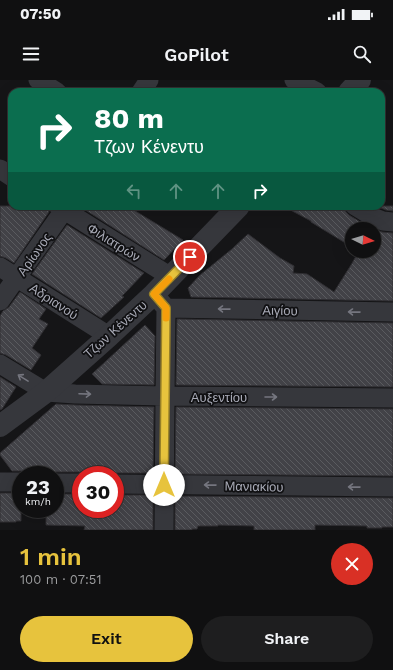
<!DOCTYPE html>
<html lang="en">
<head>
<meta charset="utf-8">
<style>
	:root { --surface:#101011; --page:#1e1e1f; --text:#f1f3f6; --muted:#9c9d9f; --line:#303031; --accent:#e7c33d }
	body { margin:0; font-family:"Work Sans",sans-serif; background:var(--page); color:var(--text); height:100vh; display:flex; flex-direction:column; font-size:15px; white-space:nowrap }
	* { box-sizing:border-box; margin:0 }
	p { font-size:13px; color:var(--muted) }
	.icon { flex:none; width:22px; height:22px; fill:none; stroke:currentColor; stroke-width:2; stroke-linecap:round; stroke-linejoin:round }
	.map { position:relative; height:450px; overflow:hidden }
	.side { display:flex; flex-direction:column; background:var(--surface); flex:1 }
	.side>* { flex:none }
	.guide { position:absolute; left:8px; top:8px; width:377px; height:122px; border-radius:12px; box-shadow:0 4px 16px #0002,0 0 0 1px var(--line); background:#0b6e4f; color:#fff; overflow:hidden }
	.needle { width:26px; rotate:95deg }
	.fabs { position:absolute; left:345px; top:142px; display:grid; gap:8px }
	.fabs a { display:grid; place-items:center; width:36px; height:36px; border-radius:50%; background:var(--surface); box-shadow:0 4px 16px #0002,0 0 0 1px var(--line); font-size:20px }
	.speed { position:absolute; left:12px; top:386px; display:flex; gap:8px; font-size:20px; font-weight:700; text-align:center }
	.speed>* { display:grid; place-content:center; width:52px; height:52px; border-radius:50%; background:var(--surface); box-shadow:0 4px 16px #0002,0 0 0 1px var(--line); line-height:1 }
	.speed small { font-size:10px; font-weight:400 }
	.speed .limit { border:6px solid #d22; background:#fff; color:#111 }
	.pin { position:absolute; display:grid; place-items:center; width:34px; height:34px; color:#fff; margin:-17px; border:2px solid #fff; border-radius:50%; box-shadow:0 1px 4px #0007 }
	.me { position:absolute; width:44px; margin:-22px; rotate:0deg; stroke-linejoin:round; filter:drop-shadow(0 0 3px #0008) }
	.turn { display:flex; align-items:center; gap:14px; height:84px; padding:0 20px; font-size:18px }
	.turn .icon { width:52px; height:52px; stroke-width:2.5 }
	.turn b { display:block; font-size:28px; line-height:34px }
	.lanes { display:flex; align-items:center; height:38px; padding:0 20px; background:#0003; justify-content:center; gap:20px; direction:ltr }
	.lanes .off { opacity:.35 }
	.round { display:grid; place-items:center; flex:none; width:42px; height:42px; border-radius:21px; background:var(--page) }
	.summary { display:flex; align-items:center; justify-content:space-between; height:68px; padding:0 20px }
	h1 { font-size:24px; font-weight:600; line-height:30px; color:var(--accent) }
	.primary-button { display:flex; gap:8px; margin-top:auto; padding:8px 20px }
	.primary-button a { flex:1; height:46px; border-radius:24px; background:var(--accent); color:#111; font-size:16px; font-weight:600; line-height:46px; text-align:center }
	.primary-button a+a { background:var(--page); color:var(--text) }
	.status { display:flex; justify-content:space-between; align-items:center; height:28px; padding:0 20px; background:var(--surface); direction:ltr }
	.status svg { height:11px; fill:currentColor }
	header { display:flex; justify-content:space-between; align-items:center; height:52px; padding:0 20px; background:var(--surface); font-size:18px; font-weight:600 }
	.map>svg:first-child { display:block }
</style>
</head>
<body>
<div class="status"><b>07:50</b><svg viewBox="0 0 49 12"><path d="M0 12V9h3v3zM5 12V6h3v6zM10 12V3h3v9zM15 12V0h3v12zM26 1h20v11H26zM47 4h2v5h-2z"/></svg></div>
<header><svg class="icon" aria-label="menu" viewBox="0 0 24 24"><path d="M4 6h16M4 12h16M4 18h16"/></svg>GoPilot<svg class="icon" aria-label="search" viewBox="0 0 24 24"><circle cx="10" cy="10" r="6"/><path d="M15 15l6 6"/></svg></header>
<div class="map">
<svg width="393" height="450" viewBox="0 0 393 450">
	<defs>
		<pattern id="building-back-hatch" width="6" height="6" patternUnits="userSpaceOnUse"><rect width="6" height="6" fill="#424247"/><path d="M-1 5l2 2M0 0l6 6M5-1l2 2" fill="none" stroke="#5a5b5f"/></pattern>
	</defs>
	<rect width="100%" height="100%" fill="#151517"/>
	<!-- building -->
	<path fill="url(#building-back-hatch)" stroke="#302f33" d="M 0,126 L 44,126 L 48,128 L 49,132 L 14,183 L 6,178 L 0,176 Z
		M 79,126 L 127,126 L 183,160 L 164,180 Z
		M 283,126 L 344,126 L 346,132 L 349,135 L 367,146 L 373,149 L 352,149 L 352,167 L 311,142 L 311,141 Z
		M 376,126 L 393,126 L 393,131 L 386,130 Z
		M 67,145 L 144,193 L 122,216 L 124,217 L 101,238 L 32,194 Z
		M 374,149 L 382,152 L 393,153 L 393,221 L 191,217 L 188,208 L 200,195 L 232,169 L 248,154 L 280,178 L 294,186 L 293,193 L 307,194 L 334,212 L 351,185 L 359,171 L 374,171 Z
		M 20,212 L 46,229 L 39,239 L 48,244 L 32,268 L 41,275 L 31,290 L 6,275 L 0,273 L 0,236 L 3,231 L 9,227 Z
		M 177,239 L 393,243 L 393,307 L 176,305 Z
		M 145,245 L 155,256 L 154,305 L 102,304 L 92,294 Z
		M 0,297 L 16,307 L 2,329 L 0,330 Z
		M 56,324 L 75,325 L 154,327 L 153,393 L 115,393 L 109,395 L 88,395 L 86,393 L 81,392 L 55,392 L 50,393 L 48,395 L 29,395 L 26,392 L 21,391 L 12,391 L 0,375 L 0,373 Z
		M 176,327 L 393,329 L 393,396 L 175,394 Z
		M 0,413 L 21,413 L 21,441 L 16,441 L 16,442 L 0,442 Z
		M 55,414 L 81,414 L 81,429 L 115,429 L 115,415 L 153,415 L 153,450 L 84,450 L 85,446 L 46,445 L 46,429 L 55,429 Z
		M 175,416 L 393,418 L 393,447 L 382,447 L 382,448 L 367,448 L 367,446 L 315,445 L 315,450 L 254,450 L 254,446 L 218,445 L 218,446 L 198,446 L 197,449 L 192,449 L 192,450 L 175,450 Z"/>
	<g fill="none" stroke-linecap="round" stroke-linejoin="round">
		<!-- minor -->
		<path stroke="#36373c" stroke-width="19" d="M 38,0 L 57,12
			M 294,0 L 317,12
			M 141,12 L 149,0
			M 0,89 L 12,97
			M 58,126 L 171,197
			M 355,126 L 373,137 L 383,141 L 393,142
			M 0,187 L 109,256
			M 154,214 L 166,228 L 165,316 L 164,450
			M 0,221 L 67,126
			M 166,228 L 393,232
			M 0,284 L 46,312 L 75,314 L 165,316 L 393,318
			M 0,402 L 21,402
			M 55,403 L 81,403
			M 115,404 L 393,407"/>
		<!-- tertiary -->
		<path stroke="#36373c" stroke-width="22" d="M 349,12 L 360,0
			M 0,346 L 46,312 L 109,256 L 154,214 L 239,126"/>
	</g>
	<!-- one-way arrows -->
	<defs><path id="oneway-shaft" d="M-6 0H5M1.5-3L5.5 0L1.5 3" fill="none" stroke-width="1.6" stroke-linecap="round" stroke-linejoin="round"/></defs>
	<g stroke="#75767f">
		<use href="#oneway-shaft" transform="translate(224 229) rotate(-179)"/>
		<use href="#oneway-shaft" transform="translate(354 232) rotate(-179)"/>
		<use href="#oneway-shaft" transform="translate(23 298) rotate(-148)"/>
		<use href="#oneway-shaft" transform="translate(85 314) rotate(2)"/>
		<use href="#oneway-shaft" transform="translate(271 317)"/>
		<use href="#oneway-shaft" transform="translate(210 405) rotate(-179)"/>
		<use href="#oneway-shaft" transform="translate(354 407) rotate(-179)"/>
	</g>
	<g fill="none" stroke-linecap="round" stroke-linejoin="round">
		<!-- route casing -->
		<g stroke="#967f28" stroke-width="10">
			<path id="route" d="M 164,405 L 166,228 L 154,214 L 190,177"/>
		</g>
		<!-- route -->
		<use href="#route" stroke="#e7c33d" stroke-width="7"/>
		<!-- slow -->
		<path stroke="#f59e0b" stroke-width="7" d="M 166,238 L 166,228 L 154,214 L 169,199"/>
	</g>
	<g text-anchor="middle" stroke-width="3.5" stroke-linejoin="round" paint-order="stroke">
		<!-- street labels -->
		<g font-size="13" fill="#a8aab6" stroke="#101012">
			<text transform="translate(114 162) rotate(32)" y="5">Φιλιατρών</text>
			<text transform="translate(34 174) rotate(-55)" y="5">Αρίωνος</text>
			<text transform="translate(54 221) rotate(33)" y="5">Αδριανού</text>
			<text transform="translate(280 230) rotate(1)" y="5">Αιγίου</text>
			<text transform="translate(115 249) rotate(-42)" y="5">Τζων Κένεντυ</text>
			<text x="219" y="322">Αυξεντίου</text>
			<text transform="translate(254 406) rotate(1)" y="5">Μανιακίου</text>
		</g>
	</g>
</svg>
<div class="fabs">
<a><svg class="needle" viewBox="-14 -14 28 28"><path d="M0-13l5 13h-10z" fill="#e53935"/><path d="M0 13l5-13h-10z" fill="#9c9d9f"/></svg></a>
</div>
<div class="speed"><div>23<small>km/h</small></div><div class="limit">30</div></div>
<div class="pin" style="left:190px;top:177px;background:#d93025"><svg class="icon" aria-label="arrive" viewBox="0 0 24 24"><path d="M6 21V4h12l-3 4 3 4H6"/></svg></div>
<svg class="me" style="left:164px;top:405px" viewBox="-20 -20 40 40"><circle r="19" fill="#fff"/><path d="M0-13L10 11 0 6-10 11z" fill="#e7c33d"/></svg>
<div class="guide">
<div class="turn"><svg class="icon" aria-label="right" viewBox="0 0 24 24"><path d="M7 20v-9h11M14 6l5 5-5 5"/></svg><div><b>80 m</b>Τζων Κένεντυ</div></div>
<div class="lanes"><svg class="icon off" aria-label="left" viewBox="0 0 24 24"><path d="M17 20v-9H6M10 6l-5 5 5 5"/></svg><svg class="icon off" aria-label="ahead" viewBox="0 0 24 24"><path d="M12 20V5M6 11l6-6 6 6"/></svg><svg class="icon off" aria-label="ahead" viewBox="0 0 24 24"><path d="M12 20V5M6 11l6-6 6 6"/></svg><svg class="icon" aria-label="right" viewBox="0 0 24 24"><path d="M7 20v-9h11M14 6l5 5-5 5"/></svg></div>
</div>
</div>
<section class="side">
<div class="summary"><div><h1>1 min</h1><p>100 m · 07:51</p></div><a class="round" style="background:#d93025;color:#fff"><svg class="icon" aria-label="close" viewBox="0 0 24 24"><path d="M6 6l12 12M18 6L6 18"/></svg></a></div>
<div class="primary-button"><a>Exit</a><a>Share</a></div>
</section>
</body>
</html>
